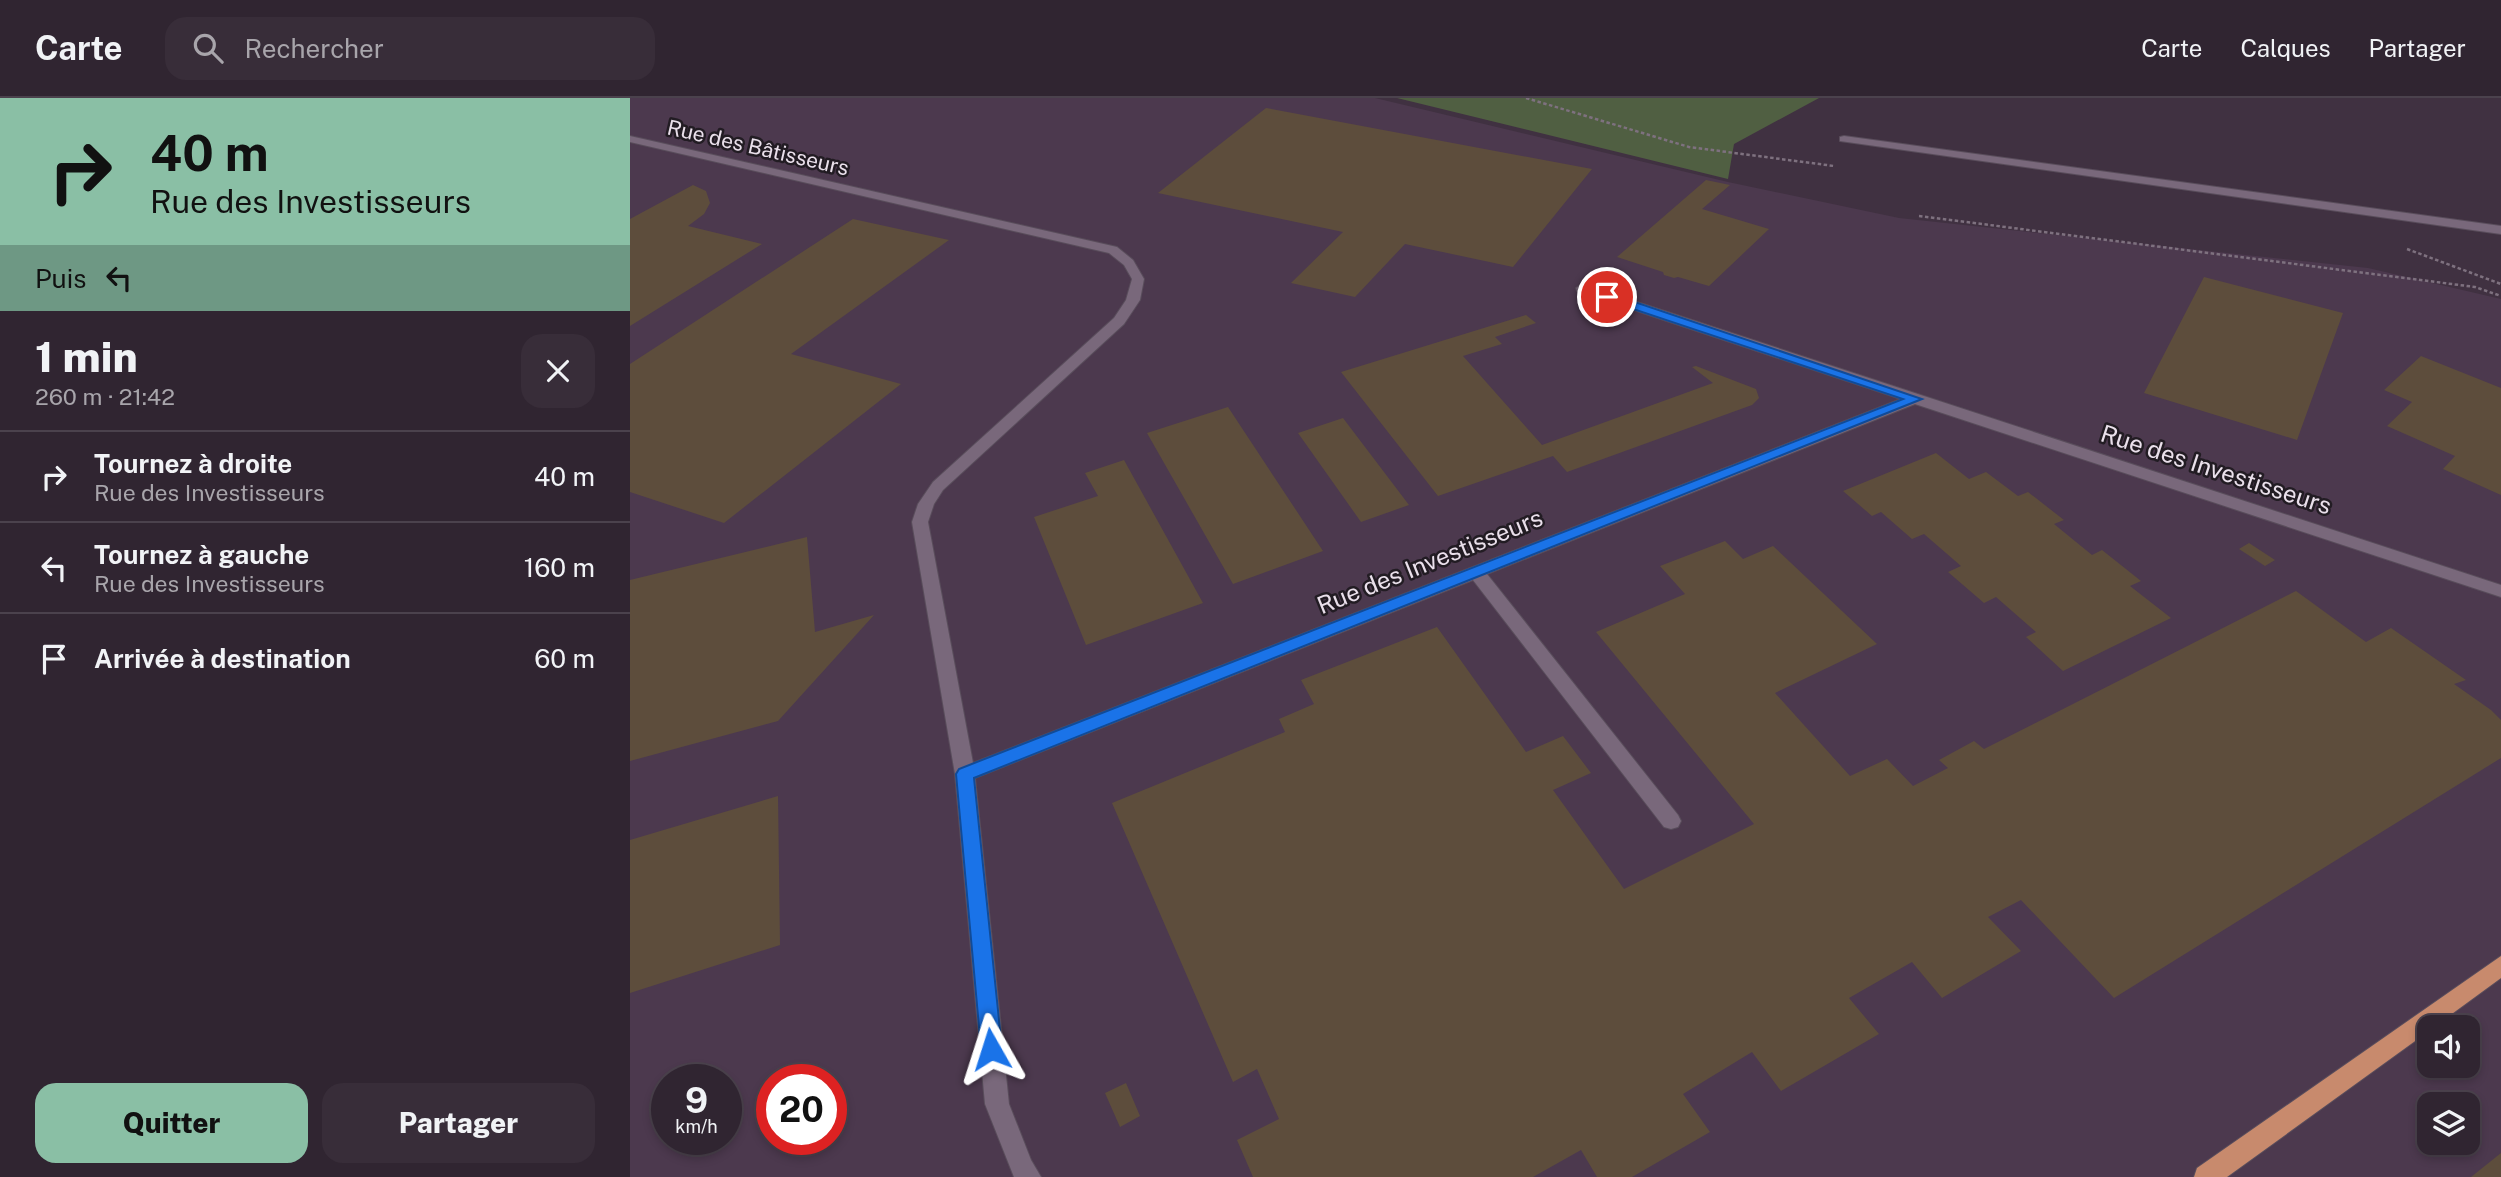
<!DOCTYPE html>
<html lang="fr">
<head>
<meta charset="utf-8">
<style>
	:root { --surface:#302531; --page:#382d39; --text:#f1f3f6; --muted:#a8a5ab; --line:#4b424d; --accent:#8abfa5 }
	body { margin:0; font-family:"Public Sans",sans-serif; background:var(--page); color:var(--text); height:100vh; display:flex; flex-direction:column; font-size:26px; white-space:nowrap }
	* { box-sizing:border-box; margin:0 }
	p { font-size:23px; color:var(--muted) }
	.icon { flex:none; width:38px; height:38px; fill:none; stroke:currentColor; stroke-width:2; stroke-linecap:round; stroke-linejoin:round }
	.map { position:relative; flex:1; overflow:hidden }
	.details { display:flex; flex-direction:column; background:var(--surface); width:630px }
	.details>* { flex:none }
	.banner { background:#8abfa5; color:#111; overflow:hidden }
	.controls { position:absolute; left:1787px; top:917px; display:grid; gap:14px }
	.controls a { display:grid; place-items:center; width:63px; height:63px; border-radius:14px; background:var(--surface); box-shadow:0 4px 10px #0003,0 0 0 2px var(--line); font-size:35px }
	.speed { position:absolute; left:21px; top:966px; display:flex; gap:14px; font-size:35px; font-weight:700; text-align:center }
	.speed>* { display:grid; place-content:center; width:91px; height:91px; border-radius:50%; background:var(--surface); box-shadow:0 4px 10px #0003,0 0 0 2px var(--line); line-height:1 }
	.speed small { font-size:18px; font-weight:400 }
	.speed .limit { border:10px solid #d22; background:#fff; color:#111 }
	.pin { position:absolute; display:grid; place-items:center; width:60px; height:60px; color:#fff; margin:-30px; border:4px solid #fff; border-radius:50%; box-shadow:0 2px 7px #0007 }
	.me { position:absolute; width:77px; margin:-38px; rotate:354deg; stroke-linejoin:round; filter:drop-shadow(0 0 5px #0008) }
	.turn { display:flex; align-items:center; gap:24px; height:147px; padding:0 35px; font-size:32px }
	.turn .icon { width:91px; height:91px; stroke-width:2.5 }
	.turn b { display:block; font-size:49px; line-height:60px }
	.then { display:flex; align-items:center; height:66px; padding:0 35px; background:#0003; gap:14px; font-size:26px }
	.round { display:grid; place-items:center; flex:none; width:74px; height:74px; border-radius:21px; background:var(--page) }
	.headline { display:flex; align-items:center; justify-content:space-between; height:119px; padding:0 35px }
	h1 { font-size:42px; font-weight:800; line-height:52px }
	.cta { display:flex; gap:14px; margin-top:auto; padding:14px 35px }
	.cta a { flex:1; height:80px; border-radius:21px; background:var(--accent); color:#111; font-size:28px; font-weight:800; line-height:80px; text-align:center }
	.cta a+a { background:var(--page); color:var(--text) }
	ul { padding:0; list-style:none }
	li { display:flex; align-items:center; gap:21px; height:91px; padding:0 35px; border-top:2px solid var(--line) }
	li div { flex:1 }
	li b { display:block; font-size:26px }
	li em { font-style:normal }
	header { display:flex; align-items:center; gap:42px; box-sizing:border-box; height:98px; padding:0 35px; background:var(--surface); border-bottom:2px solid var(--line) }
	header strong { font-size:33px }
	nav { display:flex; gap:38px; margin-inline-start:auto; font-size:24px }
	.search { width:490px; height:63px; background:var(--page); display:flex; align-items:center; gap:18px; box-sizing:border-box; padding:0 24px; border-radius:21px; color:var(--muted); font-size:26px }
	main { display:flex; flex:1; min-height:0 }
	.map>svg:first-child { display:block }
</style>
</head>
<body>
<header>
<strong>Carte</strong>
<div class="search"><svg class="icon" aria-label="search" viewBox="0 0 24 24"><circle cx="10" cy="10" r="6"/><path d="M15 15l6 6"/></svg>Rechercher</div>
<nav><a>Carte</a><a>Calques</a><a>Partager</a></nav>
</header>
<main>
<section class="details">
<div class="banner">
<div class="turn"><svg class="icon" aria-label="right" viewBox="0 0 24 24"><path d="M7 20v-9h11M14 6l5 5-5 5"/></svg><div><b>40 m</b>Rue des Investisseurs</div></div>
<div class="then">Puis<svg class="icon" aria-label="left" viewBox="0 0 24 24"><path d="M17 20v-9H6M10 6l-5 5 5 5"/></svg></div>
</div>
<div class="headline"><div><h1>1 min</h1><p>260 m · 21:42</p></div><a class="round"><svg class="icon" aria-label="close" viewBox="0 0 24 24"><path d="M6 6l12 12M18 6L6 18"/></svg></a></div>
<ul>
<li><svg class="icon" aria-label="right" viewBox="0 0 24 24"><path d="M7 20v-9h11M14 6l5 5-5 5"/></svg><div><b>Tournez à droite</b><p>Rue des Investisseurs</p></div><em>40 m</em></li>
<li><svg class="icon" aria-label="left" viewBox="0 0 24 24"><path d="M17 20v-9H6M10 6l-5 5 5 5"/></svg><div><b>Tournez à gauche</b><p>Rue des Investisseurs</p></div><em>160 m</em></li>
<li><svg class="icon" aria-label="arrive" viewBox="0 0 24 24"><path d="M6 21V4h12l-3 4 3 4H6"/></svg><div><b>Arrivée à destination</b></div><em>60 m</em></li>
</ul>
<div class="cta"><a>Quitter</a><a>Partager</a></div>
</section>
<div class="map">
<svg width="1871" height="1079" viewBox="0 0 1871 1079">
	<rect width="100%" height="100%" fill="#403141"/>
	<!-- built -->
	<path fill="#4c394e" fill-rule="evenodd" d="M 0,0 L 745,0 L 1098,84 L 1269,120 L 1738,170 L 1871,201 L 1871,1079 L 0,1079 ZM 1799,929 L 1838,929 L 1838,968 L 1799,968 ZM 37,982 L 96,982 L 96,1041 L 37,1041 ZM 142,982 L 201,982 L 201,1041 L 142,1041 ZM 1799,1006 L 1838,1006 L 1838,1045 L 1799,1045 Z"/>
	<!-- green -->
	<path fill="#505f42" d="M 767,0 L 1189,0 L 1104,46 L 1098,81 Z"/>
	<!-- building -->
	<path fill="#5d4d3c" d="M 636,10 L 962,71 L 883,169 L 775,146 L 725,199 L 661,185 L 713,134 L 528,95 Z
		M 1076,82 L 1100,87 L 1072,111 L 1139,131 L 1079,188 L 1048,179 L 1044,180 L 1034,177 L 1033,174 L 987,159 Z
		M 63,87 L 76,93 L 80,105 L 74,116 L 58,128 L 132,146 L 0,228 L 0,121 Z
		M 223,121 L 319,142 L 161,256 L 271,286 L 94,425 L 0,394 L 0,266 Z
		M 1574,179 L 1713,215 L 1667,342 L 1514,295 Z
		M 896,217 L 906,225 L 865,239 L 872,246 L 833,258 L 912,347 L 1083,285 L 1062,269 L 1066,268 L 1126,291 L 1129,300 L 1122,307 L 937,374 L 923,358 L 808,398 L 711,274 Z
		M 1791,258 L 1871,290 L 1871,397 L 1813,371 L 1825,358 L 1757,328 L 1782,304 L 1754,292 Z
		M 598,309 L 693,453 L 603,486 L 517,335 Z
		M 713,320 L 779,407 L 731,424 L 668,335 Z
		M 1306,355 L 1339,381 L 1356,374 L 1388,398 L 1398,394 L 1434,422 L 1424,426 L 1462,457 L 1472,452 L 1511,483 L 1500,488 L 1541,520 L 1433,573 L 1396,539 L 1406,534 L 1366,499 L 1354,505 L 1318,474 L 1331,468 L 1294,436 L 1282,441 L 1251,414 L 1242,418 L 1213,393 Z
		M 494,362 L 573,505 L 456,547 L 404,419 L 468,398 L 455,375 Z
		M 177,439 L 185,534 L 244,517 L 148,623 L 0,663 L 0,482 Z
		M 1095,443 L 1113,461 L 1143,448 L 1247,546 L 1145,595 L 1220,678 L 1257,661 L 1283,688 L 1318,670 L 1309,662 L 1344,643 L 1354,651 L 1666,493 L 1736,544 L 1761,530 L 1836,582 L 1824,586 L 1861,612 L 1871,622 L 1871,660 L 1484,900 L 1391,802 L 1358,819 L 1391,853 L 1312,900 L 1282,864 L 1219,900 L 1249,936 L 1151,993 L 1122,954 L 1053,996 L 1080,1034 L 1002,1079 L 967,1079 L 951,1052 L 903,1079 L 623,1079 L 607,1042 L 649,1021 L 627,971 L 603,984 L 482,705 L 655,634 L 649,621 L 684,606 L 671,582 L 807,529 L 896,654 L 933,638 L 961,675 L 923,692 L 994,791 L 1124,726 L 966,534 L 1055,496 L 1030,468 Z
		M 1619,445 L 1645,462 L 1635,468 L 1609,451 Z
		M 148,698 L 150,847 L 0,895 L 0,742 Z
		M 496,985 L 510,1018 L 490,1029 L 475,995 Z
		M 1871,1055 L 1871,1079 L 1841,1079 Z"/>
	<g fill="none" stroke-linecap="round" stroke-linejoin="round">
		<!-- minor casing -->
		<g stroke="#594d5b" stroke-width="2">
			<path id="minor" d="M 0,38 L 487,149 L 503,162 L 514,181 L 510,202 L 494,226 L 313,392 L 304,406 L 298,424 L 343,665 L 1271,301 L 947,193 L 946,190 L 952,186 L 1871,487 L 1871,499 L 1285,306 L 857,476 L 1048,717 L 1051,723 L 1048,729 L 1041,731 L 1034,729 L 843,482 L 345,680 L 379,1006 L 401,1062 L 411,1079 L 384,1079 L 355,1006 L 325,676 L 282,424 L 288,406 L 303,384 L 484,220 L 496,202 L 502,181 L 494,167 L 479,155 L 0,44 Z
				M 1214,38 L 1871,128 L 1871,136 L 1210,43 L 1210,39 Z"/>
		</g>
		<!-- major casing -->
		<g stroke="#594d5b" stroke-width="2">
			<path id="major" d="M 1871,858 L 1871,880 L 1804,929 L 1799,929 L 1799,933 L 1597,1079 L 1564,1079 L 1567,1070 Z"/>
		</g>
		<!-- path -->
		<path stroke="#7e717f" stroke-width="2.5" stroke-dasharray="3.5 2.5" stroke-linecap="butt" d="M 896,0 L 1059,49 L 1204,68
			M 1289,118 L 1845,189 L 1871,198
			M 1777,151 L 1871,186"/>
		<!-- minor -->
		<use href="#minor" fill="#79687b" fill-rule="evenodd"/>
		<!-- major -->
		<use href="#major" fill="#c88a6d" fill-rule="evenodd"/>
	</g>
	<!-- route -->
	<path fill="#1a73e8" stroke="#114b97" stroke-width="2" d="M 973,196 L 981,196 L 1292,301 L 344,680 L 372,951 L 369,958 L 361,961 L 354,958 L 351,951 L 326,676 L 329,671 L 1273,301 L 973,201 Z"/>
	<g text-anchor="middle" stroke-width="5" stroke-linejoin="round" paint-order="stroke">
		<!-- far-street labels -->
		<g font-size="21" fill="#eae0eb" stroke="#221c23">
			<text transform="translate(128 50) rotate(13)" y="7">Rue des Bâtisseurs</text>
		</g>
		<!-- street labels -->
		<g font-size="24" fill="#eae0eb" stroke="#221c23">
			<text transform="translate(1586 372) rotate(18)" y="8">Rue des Investisseurs</text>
			<text transform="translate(800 464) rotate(-22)" y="8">Rue des Investisseurs</text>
		</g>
	</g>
</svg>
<div class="controls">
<a><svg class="icon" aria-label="sound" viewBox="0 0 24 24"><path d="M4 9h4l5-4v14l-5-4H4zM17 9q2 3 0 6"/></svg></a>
<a><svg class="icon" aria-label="layers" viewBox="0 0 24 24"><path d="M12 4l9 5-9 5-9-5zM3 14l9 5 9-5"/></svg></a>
</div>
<div class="speed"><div>9<small>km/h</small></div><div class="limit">20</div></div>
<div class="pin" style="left:977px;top:199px;background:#d93025"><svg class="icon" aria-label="arrive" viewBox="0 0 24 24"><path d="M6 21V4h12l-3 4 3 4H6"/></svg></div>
<svg class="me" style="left:361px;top:951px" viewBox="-20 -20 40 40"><path d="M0-17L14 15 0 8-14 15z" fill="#1a73e8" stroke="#fff" stroke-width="4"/></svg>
</div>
</main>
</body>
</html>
